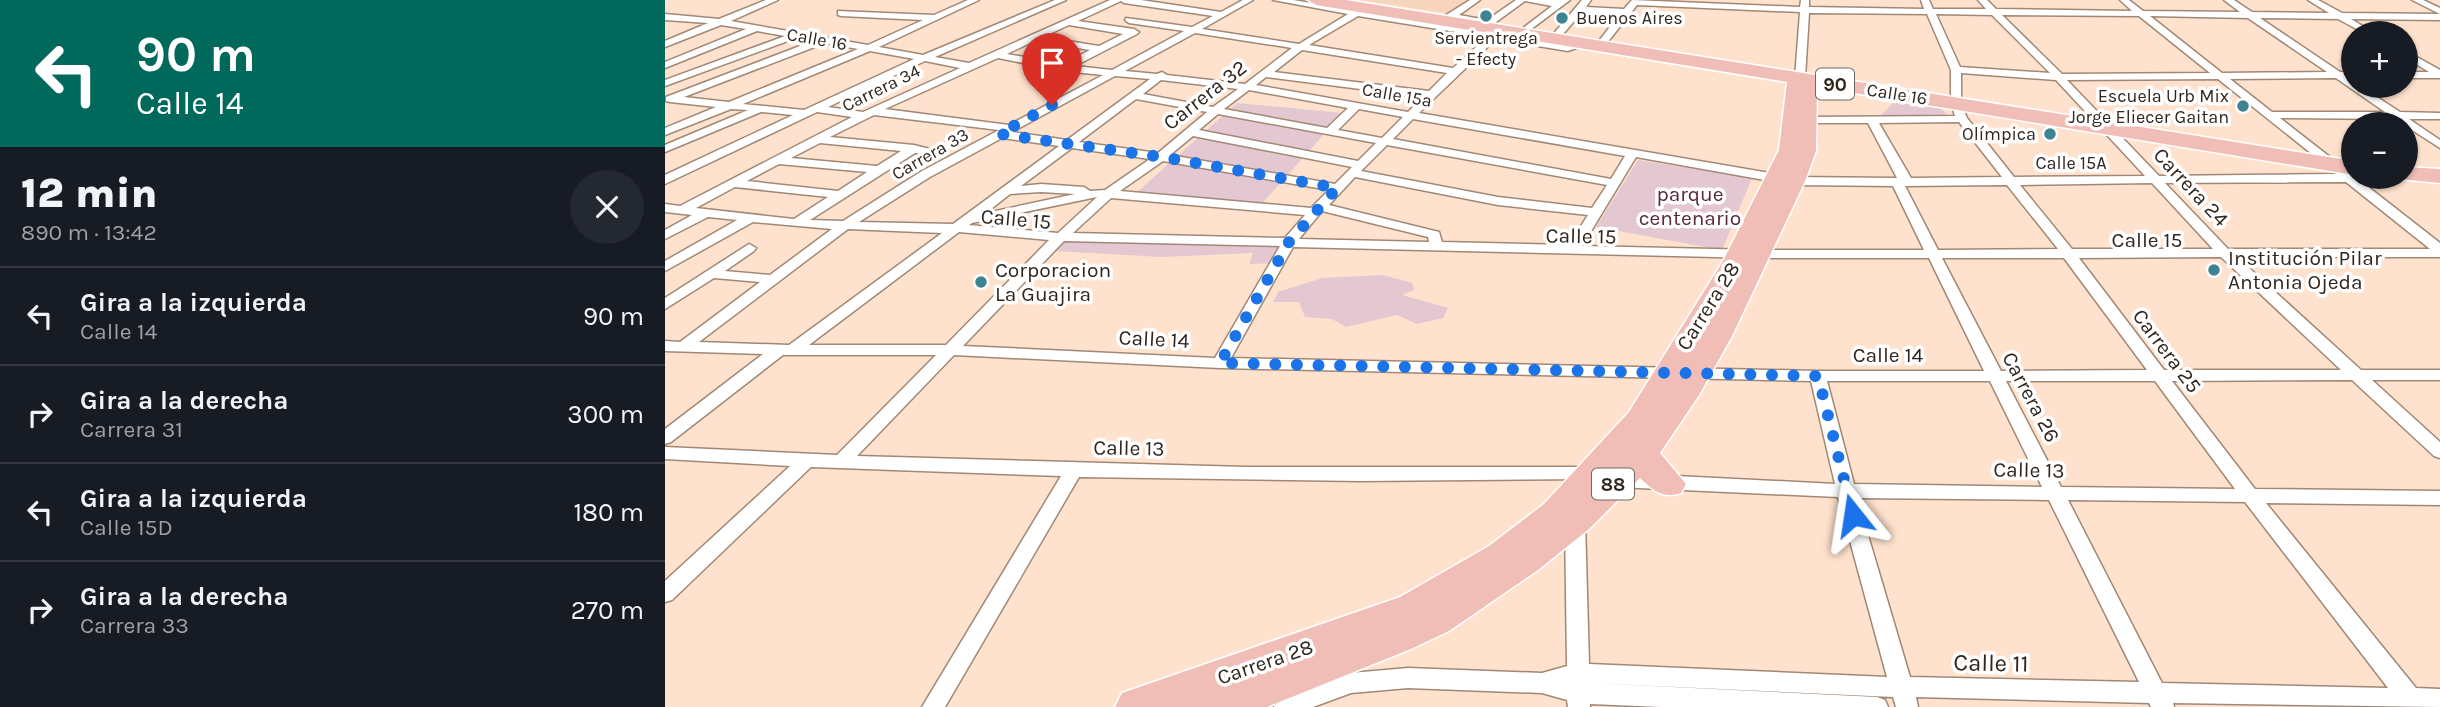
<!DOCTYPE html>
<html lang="es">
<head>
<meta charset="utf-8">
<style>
	:root { --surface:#171b24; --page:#242831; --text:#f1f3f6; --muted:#9ea1a6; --line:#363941 }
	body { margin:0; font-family:Karla,sans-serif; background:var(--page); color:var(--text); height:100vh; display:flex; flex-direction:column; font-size:26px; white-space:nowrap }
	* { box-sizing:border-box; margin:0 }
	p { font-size:23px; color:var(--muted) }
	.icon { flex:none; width:38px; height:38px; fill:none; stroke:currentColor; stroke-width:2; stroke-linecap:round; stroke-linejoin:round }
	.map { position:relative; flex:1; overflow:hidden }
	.drawer { display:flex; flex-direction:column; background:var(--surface); width:665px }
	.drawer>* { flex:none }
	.top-card { background:#00695c; color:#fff; overflow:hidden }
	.tools { position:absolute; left:1676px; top:21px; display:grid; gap:14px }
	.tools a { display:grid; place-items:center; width:77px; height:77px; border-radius:50%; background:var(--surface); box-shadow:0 2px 5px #0004; font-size:35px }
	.pin { position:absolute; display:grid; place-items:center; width:60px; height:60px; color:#fff; margin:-72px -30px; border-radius:50% 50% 50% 0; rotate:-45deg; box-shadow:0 0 7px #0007 }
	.pin .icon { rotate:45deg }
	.me { position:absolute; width:77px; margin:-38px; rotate:345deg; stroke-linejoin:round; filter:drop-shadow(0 0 5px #0008) }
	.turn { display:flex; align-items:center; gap:24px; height:147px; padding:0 21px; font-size:32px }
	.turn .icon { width:91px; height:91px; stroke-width:2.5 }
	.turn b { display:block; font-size:49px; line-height:60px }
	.round { display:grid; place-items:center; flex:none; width:74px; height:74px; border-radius:37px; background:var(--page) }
	.overview { display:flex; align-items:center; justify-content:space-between; height:119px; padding:0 21px }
	h1 { font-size:42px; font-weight:800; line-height:52px }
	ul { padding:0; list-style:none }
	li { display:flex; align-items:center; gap:21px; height:98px; padding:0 21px; border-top:2px solid var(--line) }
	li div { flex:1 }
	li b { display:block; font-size:26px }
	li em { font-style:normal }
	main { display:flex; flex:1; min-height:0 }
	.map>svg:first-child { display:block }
</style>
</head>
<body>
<main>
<section class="drawer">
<div class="top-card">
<div class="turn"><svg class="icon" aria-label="left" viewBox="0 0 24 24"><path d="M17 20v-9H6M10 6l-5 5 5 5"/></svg><div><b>90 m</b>Calle 14</div></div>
</div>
<div class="overview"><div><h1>12 min</h1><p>890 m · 13:42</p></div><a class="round"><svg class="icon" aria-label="close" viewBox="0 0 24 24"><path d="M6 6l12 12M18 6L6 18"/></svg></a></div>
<ul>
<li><svg class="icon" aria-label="left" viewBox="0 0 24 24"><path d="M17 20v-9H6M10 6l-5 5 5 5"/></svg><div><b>Gira a la izquierda</b><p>Calle 14</p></div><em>90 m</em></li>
<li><svg class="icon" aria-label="right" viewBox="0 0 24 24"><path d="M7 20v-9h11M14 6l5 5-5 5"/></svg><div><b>Gira a la derecha</b><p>Carrera 31</p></div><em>300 m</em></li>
<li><svg class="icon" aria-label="left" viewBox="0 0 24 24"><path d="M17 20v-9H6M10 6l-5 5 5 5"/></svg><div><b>Gira a la izquierda</b><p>Calle 15D</p></div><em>180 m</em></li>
<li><svg class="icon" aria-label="right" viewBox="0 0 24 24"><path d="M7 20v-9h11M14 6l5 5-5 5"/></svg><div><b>Gira a la derecha</b><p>Carrera 33</p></div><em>270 m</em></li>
</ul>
</section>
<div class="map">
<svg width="1775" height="707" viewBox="0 0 1775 707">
	<rect width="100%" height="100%" fill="#fee2cd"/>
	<!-- built -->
	<path fill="#f7d5bc" d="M 694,0 L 808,0 L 788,14 Z"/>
	<!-- green -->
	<path fill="#e3c8d1" d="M 1229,102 L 1276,108 L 1282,115 L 1213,118 Z
		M 572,103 L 678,113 L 594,207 L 471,193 Z
		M 973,160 L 1087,178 L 1057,250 L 931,227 Z
		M 389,240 L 619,245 L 616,263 L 584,264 L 588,253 L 497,257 L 371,250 Z
		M 718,275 L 747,283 L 749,290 L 737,295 L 783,308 L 778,318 L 752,324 L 732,315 L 681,327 L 667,319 L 640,317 L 634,302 L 608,302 L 613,292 L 657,278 Z"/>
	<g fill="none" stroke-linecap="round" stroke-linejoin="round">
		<!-- street casing -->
		<g stroke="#a18875" stroke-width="3">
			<path id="street" d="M 101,0 L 113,0 L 66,21 L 203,45 L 258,20 L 176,16 L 173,15 L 173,11 L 269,15 L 303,0 L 314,0 L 214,47 L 258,55 L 390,0 L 401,0 L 270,57 L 304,63 L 445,0 L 476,0 L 556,12 L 578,0 L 588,0 L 537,29 L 634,44 L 683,14 L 608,0 L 628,0 L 690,10 L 700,5 L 704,8 L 700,12 L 827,33 L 836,27 L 841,30 L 837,34 L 903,45 L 920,40 L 925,43 L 903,51 L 831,39 L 754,113 L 1128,177 L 1232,178 L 1203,123 L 1141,123 L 1136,120 L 1141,117 L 1290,116 L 1286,103 L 1286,70 L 1262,14 L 1144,13 L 1140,78 L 1135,81 L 1130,78 L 1135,12 L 972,5 L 938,48 L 930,46 L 955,14 L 917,12 L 893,40 L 885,38 L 917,0 L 926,0 L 921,7 L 959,9 L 967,0 L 1135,7 L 1136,0 L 1144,0 L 1144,7 L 1259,9 L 1256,0 L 1264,0 L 1268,9 L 1321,9 L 1313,0 L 1322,0 L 1331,9 L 1467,11 L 1455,0 L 1464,0 L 1478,11 L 1575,12 L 1559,0 L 1569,0 L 1587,12 L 1664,13 L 1643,0 L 1653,0 L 1677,13 L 1775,14 L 1775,20 L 1686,19 L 1709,33 L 1699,33 L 1673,19 L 1595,18 L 1675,72 L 1689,72 L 1689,78 L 1684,78 L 1689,81 L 1689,86 L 1695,86 L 1735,112 L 1775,113 L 1775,119 L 1744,119 L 1775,140 L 1775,148 L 1730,119 L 1615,118 L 1775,243 L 1775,257 L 1572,257 L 1696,370 L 1775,370 L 1775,380 L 1707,380 L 1775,442 L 1775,458 L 1769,456 L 1687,380 L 1507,381 L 1590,489 L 1775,491 L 1775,505 L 1601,503 L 1751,688 L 1775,689 L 1775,707 L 1508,703 L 1509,707 L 1486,707 L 1484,703 L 1251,697 L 1253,707 L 1231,707 L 1228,697 L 925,683 L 1212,697 L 1220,700 L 1223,707 L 996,707 L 925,704 L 925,707 L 903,707 L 902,700 L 877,693 L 743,688 L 686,693 L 648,707 L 609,707 L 612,700 L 686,673 L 743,668 L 877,673 L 902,666 L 900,521 L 903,516 L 910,514 L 917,516 L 920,521 L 924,664 L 1222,677 L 1173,497 L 952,487 L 946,485 L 943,480 L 946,475 L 952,473 L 1170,484 L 1146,381 L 555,368 L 289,355 L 192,456 L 580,467 L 928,467 L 934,468 L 937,473 L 934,478 L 928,479 L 696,481 L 414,477 L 280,707 L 257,707 L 396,476 L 146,467 L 7,600 L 0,602 L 0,581 L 125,466 L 0,459 L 0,447 L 172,455 L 271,355 L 118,355 L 6,442 L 0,444 L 0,429 L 98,354 L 0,351 L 0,341 L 15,342 L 95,282 L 49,278 L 0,309 L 0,298 L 84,244 L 91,248 L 89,251 L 60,271 L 105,275 L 167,229 L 88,222 L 0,271 L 0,261 L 72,220 L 43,217 L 0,239 L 0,230 L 27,215 L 0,212 L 0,204 L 15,206 L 187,117 L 152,112 L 0,184 L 0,175 L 128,115 L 96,112 L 0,152 L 0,145 L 83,110 L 66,109 L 0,135 L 0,128 L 51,107 L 5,102 L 1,101 L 1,97 L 148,41 L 131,38 L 0,86 L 0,80 L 120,36 L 92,31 L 0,68 L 0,62 L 81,29 L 56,25 L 0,47 L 0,41 L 43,23 L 0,20 L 0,14 L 54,19 ZM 456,1 L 459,3 L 548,16 L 527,27 L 461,18 L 460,20 L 464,23 L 519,31 L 447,70 L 410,66 L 472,34 L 474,32 L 469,29 L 413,21 ZM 1271,14 L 1327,15 L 1385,73 L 1295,67 ZM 1337,15 L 1474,16 L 1545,73 L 1397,74 ZM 693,16 L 822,37 L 788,68 L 644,45 ZM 1485,16 L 1583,18 L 1662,72 L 1557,73 ZM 404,25 L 458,34 L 434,46 L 378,37 ZM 530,33 L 627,48 L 580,84 L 502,75 L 497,72 L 492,74 L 460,71 ZM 369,41 L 425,50 L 398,64 L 342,54 ZM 160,43 L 193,49 L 64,102 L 19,97 ZM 637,50 L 782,73 L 764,91 L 609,72 ZM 205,51 L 249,59 L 139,110 L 78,104 ZM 333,58 L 398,71 L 438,75 L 344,125 L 220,109 ZM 260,61 L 295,68 L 198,112 L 163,107 ZM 1296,73 L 1391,80 L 1480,176 L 1349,177 L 1302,118 L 1296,103 ZM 450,76 L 485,79 L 402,140 L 347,132 ZM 601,77 L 758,97 L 743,112 L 591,85 ZM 1671,78 L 1720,112 L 1607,112 L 1565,79 ZM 1553,79 L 1672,174 L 1494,176 L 1402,80 ZM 496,80 L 573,89 L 548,107 L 478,94 ZM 584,90 L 683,108 L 662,128 L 559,109 ZM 471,99 L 542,112 L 493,153 L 414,142 ZM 694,109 L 738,117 L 717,138 L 673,130 ZM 553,114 L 711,143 L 693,161 L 534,130 ZM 209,115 L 334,130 L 257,171 L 178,221 L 145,220 L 250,153 L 267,154 L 273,151 L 249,145 L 165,137 ZM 748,119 L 960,156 L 946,179 L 728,139 ZM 1294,122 L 1337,177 L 1246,178 L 1214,123 ZM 528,136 L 687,167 L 670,184 L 505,155 ZM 337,138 L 394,146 L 288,224 L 194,222 L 265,177 ZM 155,143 L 236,151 L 212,166 L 126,158 ZM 722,145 L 942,185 L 927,208 L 833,197 L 696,171 ZM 407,148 L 485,159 L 440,190 L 425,191 L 419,187 L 376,184 L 356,186 ZM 971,157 L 1128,185 L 1228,186 L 1259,250 L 1093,250 L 917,246 ZM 498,161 L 664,190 L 646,208 L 455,191 ZM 114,164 L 202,172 L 173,191 L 82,181 ZM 690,177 L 833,205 L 923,215 L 904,245 L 777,242 L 774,232 L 664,205 ZM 1681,182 L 1765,249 L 1563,249 L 1500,183 ZM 1487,183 L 1548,249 L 1407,249 L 1355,185 ZM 1342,185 L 1393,249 L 1273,250 L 1240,186 ZM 70,187 L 163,197 L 129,219 L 31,208 ZM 376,192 L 410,194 L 321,213 L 345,194 ZM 432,197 L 393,233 L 304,225 L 307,223 ZM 446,198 L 640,215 L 620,238 L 408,233 ZM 657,211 L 763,237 L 764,242 L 634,239 ZM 183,229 L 277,233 L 124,345 L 34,342 ZM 294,232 L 384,240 L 281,345 L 144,345 ZM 399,241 L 615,246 L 550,358 L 298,346 ZM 628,247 L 1093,258 L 1264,258 L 1319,371 L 1153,371 L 566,358 ZM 1556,257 L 1676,370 L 1499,370 L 1414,258 ZM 1277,258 L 1399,258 L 1482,370 L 1336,371 ZM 1162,381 L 1325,381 L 1377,487 L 1189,484 ZM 1341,381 L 1490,381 L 1570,489 L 1396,487 ZM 1192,498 L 1384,500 L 1474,682 L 1245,677 ZM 1403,500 L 1580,502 L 1723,688 L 1497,683 Z
				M 805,0 L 815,0 L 794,15 L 822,20 L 851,0 L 905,0 L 857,36 L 854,35 L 854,31 L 887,6 L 860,1 L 831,22 L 831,26 L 816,28 L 816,24 L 787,19 L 778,21 L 778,17 Z
				M 1747,0 L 1758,0 L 1775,8 L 1775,14 Z
				M 1741,51 L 1775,70 L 1775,78 L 1741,78 L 1741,72 L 1764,72 L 1741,58 Z"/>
		</g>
		<!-- highway casing -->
		<g stroke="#fff" stroke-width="3">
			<path id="highway" d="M 643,0 L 681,0 L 1689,161 L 1689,175 L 1152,87 L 1151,151 L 1140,181 L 1067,336 L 1034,395 L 995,453 L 1021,484 L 1016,493 C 997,499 989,491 975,478 L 924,529 L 873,570 L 784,631 L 746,649 L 602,707 L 450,707 L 457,693 L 735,597 L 824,546 L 879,504 L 964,412 L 1058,261 L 1114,150 L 1122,82 L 651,5 Z
				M 1741,167 L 1775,169 L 1775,183 L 1733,179 L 1731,177 L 1741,177 Z"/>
		</g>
		<!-- street -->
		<use href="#street" fill="#fff" fill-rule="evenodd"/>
		<!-- highway -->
		<use href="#highway" fill="#f0beb7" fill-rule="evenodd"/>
	</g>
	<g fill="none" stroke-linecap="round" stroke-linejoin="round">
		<!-- route -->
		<path stroke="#1a73e8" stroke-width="12" stroke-dasharray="0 21.6" d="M 387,105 L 334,134 L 496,157 L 672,188 L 624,242 L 555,363 L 1153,376 L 1188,515"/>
	</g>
	<!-- markers -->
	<g fill="#3f8292" stroke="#fff" stroke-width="2.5">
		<circle cx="821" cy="16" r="7"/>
		<circle cx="897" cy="18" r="7"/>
		<circle cx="1578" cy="106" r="7"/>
		<circle cx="1385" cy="134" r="7"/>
		<circle cx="1549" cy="270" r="7"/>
		<circle cx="316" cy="282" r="7"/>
	</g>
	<g text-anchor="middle" stroke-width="7" stroke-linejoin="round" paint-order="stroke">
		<!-- far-poi labels -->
		<g font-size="18" fill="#30261e" stroke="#fff" text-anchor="end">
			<text x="911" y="24" text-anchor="start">Buenos Aires</text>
			<text x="821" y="44" text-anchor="middle">Servientrega<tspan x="821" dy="21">- Efecty</tspan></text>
			<text x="1564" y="102">Escuela Urb Mix<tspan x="1564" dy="21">Jorge Eliecer Gaitan</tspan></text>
			<text x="1371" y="140">Olímpica</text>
		</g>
		<!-- far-street labels -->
		<g font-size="18" fill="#30261e" stroke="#fff">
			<text transform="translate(152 39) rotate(10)" y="6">Calle 16</text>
			<text transform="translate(216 88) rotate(-26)" y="6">Carrera 34</text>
			<text transform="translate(1232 94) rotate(9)" y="6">Calle 16</text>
			<text transform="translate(732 95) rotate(10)" y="6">Calle 15a</text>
			<text transform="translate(265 154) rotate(-30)" y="6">Carrera 33</text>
			<text x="1406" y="169">Calle 15A</text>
		</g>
		<!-- shield labels -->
		<g fill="#fff" stroke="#6e6762" stroke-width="2">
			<rect x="1151" y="68.5" width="38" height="31" rx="5"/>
			<rect x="927" y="468.5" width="42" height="31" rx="5"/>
		</g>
		<g font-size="19" font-weight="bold" fill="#30261e">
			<text x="1170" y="91">90</text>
			<text x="948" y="491">88</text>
		</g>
		<!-- street labels -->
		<g font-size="21" fill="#30261e" stroke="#fff">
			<text transform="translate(540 95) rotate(-38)" y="7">Carrera 32</text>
			<text transform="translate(1526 187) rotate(47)" y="7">Carrera 24</text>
			<text transform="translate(351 219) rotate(5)" y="7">Calle 15</text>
			<text transform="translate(916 236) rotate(1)" y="7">Calle 15</text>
			<text x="1482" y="247">Calle 15</text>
			<text transform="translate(1043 306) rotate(-58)" y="7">Carrera 28</text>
			<text transform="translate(489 339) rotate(3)" y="7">Calle 14</text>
			<text transform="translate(1502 351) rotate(53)" y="7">Carrera 25</text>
			<text x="1223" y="362">Calle 14</text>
			<text transform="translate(1366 397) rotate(62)" y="7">Carrera 26</text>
			<text transform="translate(464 448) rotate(1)" y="7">Calle 13</text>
			<text transform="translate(1364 470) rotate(1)" y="7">Calle 13</text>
			<text transform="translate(600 662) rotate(-19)" y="7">Carrera 28</text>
		</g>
		<!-- park labels -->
		<g font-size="21" fill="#56283b" stroke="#fff">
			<text x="1025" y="201">parque<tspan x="1025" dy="24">centenario</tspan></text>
		</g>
		<!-- poi labels -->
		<g font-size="21" fill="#30261e" stroke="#fff" text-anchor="start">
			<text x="1563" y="265">Institución Pilar<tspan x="1563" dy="24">Antonia Ojeda</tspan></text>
			<text x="330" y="277">Corporacion<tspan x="330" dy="24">La Guajira</tspan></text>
		</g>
		<!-- near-street labels -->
		<g font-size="24" fill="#30261e" stroke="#fff">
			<text transform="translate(1326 663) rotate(1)" y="8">Calle 11</text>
		</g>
	</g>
</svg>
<div class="tools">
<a>+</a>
<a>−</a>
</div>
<div class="pin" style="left:387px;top:105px;background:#d93025"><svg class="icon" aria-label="arrive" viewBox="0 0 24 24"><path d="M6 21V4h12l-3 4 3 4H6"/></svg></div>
<svg class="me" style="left:1188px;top:515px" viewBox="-20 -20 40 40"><path d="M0-17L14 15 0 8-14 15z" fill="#1a73e8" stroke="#fff" stroke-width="4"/></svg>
</div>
</main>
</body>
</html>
